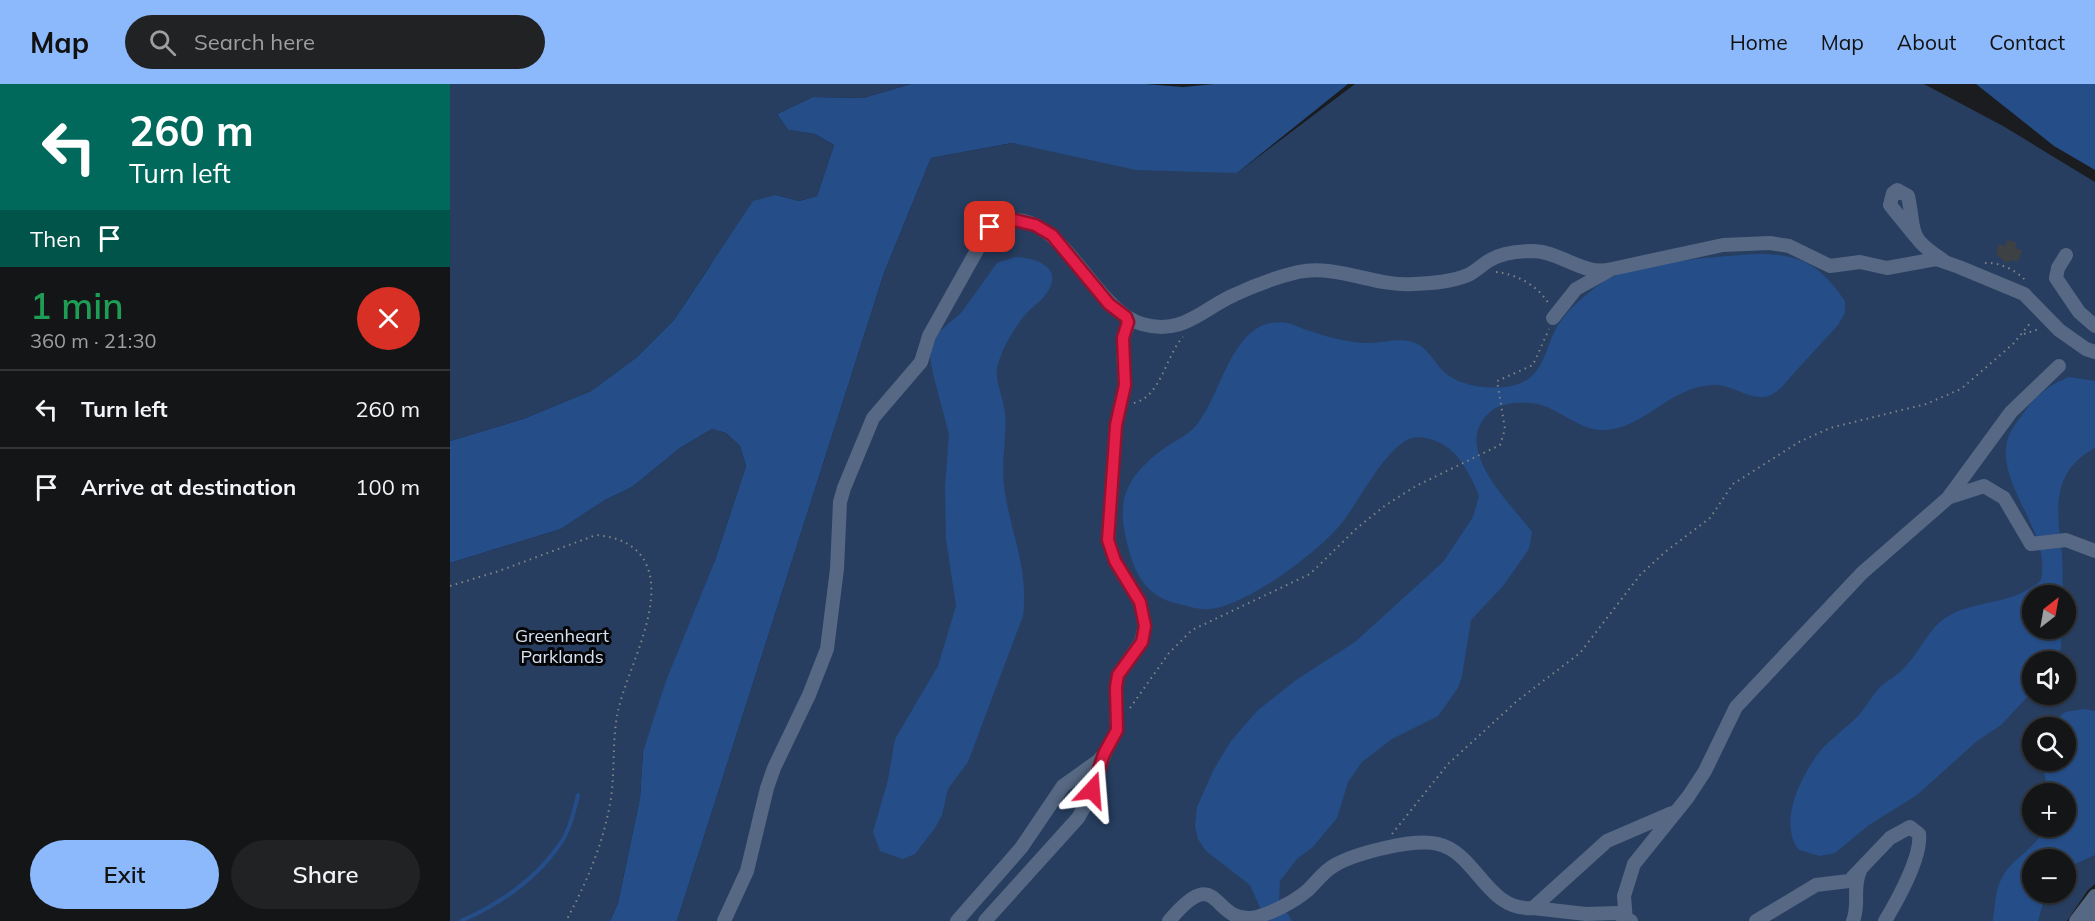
<!DOCTYPE html>
<html lang="en">
<head>
<meta charset="utf-8">
<style>
	:root { --surface:#141517; --page:#212224; --text:#f1f3f6; --muted:#9d9fa1; --line:#333436; --accent:#8cb9fc }
	body { margin:0; font-family:Mulish,sans-serif; background:var(--page); color:var(--text); height:100vh; display:flex; flex-direction:column; font-size:22px; white-space:nowrap }
	* { box-sizing:border-box; margin:0 }
	p { font-size:20px; color:var(--muted) }
	.icon { flex:none; width:33px; height:33px; fill:none; stroke:currentColor; stroke-width:2; stroke-linecap:round; stroke-linejoin:round }
	.map { position:relative; flex:1; overflow:hidden }
	.drawer { display:flex; flex-direction:column; background:var(--surface); width:450px }
	.drawer>* { flex:none }
	.guide { background:#00695c; color:#fff; overflow:hidden }
	.needle { width:39px; rotate:31deg }
	.buttons { position:absolute; left:1572px; top:501px; display:grid; gap:12px }
	.buttons a { display:grid; place-items:center; width:54px; height:54px; border-radius:50%; background:var(--surface); box-shadow:0 2px 4px #0004,0 0 0 2px var(--line); font-size:30px }
	.pin { position:absolute; display:grid; place-items:center; width:51px; height:51px; color:#fff; margin:-26px; border-radius:12px; box-shadow:0 3px 9px #0006 }
	.me { position:absolute; width:66px; margin:-33px; rotate:19deg; stroke-linejoin:round; filter:drop-shadow(0 0 4px #0008) }
	.turn { display:flex; align-items:center; gap:21px; height:126px; padding:0 30px; font-size:27px }
	.turn .icon { width:78px; height:78px; stroke-width:2.5 }
	.turn b { display:block; font-size:42px; line-height:51px }
	.then { display:flex; align-items:center; height:57px; padding:0 30px; background:#0003; gap:12px; font-size:22px }
	.round { display:grid; place-items:center; flex:none; width:63px; height:63px; border-radius:32px; background:var(--page) }
	.overview { display:flex; align-items:center; justify-content:space-between; height:102px; padding:0 30px }
	h1 { font-size:36px; font-weight:600; line-height:45px; color:#1e9e55 }
	.primary-button { display:flex; gap:12px; margin-top:auto; padding:12px 30px }
	.primary-button a { flex:1; height:69px; border-radius:36px; background:var(--accent); color:#111; font-size:24px; font-weight:600; line-height:69px; text-align:center }
	.primary-button a+a { background:var(--page); color:var(--text) }
	ul { padding:0; list-style:none }
	li { display:flex; align-items:center; gap:18px; height:78px; padding:0 30px; border-top:2px solid var(--line) }
	li div { flex:1 }
	li b { display:block; font-size:22px }
	li em { font-style:normal }
	header { display:flex; align-items:center; gap:36px; box-sizing:border-box; height:84px; padding:0 30px; background:var(--accent); color:#111 }
	header strong { font-size:28px }
	nav { display:flex; gap:33px; margin-inline-start:auto; font-size:21px }
	.search { width:420px; height:54px; background:var(--page); display:flex; align-items:center; gap:15px; box-sizing:border-box; padding:0 21px; border-radius:33px; color:var(--muted); font-size:22px }
	main { display:flex; flex:1; min-height:0 }
	.map>svg:first-child { display:block }
</style>
</head>
<body>
<header>
<strong>Map</strong>
<div class="search"><svg class="icon" aria-label="search" viewBox="0 0 24 24"><circle cx="10" cy="10" r="6"/><path d="M15 15l6 6"/></svg>Search here</div>
<nav><a>Home</a><a>Map</a><a>About</a><a>Contact</a></nav>
</header>
<main>
<section class="drawer">
<div class="guide">
<div class="turn"><svg class="icon" aria-label="left" viewBox="0 0 24 24"><path d="M17 20v-9H6M10 6l-5 5 5 5"/></svg><div><b>260 m</b>Turn left</div></div>
<div class="then">Then<svg class="icon" aria-label="arrive" viewBox="0 0 24 24"><path d="M6 21V4h12l-3 4 3 4H6"/></svg></div>
</div>
<div class="overview"><div><h1>1 min</h1><p>360 m · 21:30</p></div><a class="round" style="background:#d93025;color:#fff"><svg class="icon" aria-label="close" viewBox="0 0 24 24"><path d="M6 6l12 12M18 6L6 18"/></svg></a></div>
<ul>
<li><svg class="icon" aria-label="left" viewBox="0 0 24 24"><path d="M17 20v-9H6M10 6l-5 5 5 5"/></svg><div><b>Turn left</b></div><em>260 m</em></li>
<li><svg class="icon" aria-label="arrive" viewBox="0 0 24 24"><path d="M6 21V4h12l-3 4 3 4H6"/></svg><div><b>Arrive at destination</b></div><em>100 m</em></li>
</ul>
<div class="primary-button"><a>Exit</a><a>Share</a></div>
</section>
<div class="map">
<svg width="1645" height="837" viewBox="0 0 1645 837">
	<rect width="100%" height="100%" fill="#1a1c1f"/>
	<!-- green -->
	<path fill="#273e60" fill-rule="evenodd" d="M 0,0 L 461,0 L 413,14 L 363,13 L 327,30 L 338,46 L 365,50 L 384,61 L 367,112 L 349,117 L 326,111 L 259,183 L 224,236 L 187,273 L 141,307 L 73,335 L 0,357 Z
		M 905,0 L 1474,0 L 1553,42 L 1645,98 L 1645,800 L 1638,806 L 1617,837 L 227,837 L 434,189 L 481,74 L 562,59 L 787,89 ZM 1582,512 L 1616,512 L 1616,544 L 1582,544 ZM 1582,578 L 1616,578 L 1616,610 L 1582,610 ZM 1582,644 L 1616,644 L 1616,676 L 1582,676 ZM 1582,710 L 1616,710 L 1616,742 L 1582,742 ZM 1582,776 L 1616,776 L 1616,808 L 1582,808 Z
		M 262,345 L 276,349 L 290,362 L 296,382 L 265,476 L 217,597 L 193,667 L 190,714 L 168,819 L 160,837 L 0,837 L 0,479 L 111,445 L 155,416 L 182,403 L 230,364 Z"/>
	<!-- water -->
	<path fill="#254d88" d="M 461,0 L 695,0 L 733,3 L 764,0 L 898,0 L 787,89 L 686,86 L 562,59 L 481,74 L 434,189 L 227,837 L 160,837 L 168,819 L 190,714 L 193,667 L 216,597 L 265,476 L 296,382 L 290,362 L 276,349 L 262,345 L 230,364 L 182,403 L 155,416 L 111,445 L 0,479 L 0,357 L 73,335 L 141,307 L 187,273 L 224,236 L 303,117 L 326,111 L 349,117 L 367,112 L 384,61 L 365,50 L 338,46 L 327,30 L 363,13 L 413,14 Z
		M 1526,0 L 1645,0 L 1645,86 L 1604,62 Z
		M 1309,170 C 1352,170 1371,182 1395,217 L 1395,229 L 1388,241 C 1374,257 1359,272 1345,288 C 1338,295 1332,305 1323,310 C 1302,321 1283,299 1262,301 C 1220,303 1193,345 1155,346 C 1130,347 1111,326 1088,320 C 1074,317 1051,318 1040,328 C 999,364 1063,421 1082,448 L 1079,465 L 1053,502 L 1021,536 L 1012,592 L 1008,604 L 988,632 L 942,655 L 912,678 L 898,698 L 887,734 L 863,763 L 847,775 L 830,797 L 829,815 L 842,837 L 816,837 L 800,801 L 756,767 L 748,755 L 745,742 L 747,723 L 764,685 L 781,657 L 807,627 L 846,596 L 905,558 L 993,478 L 1023,433 L 1029,412 C 1024,399 1018,387 1010,376 C 1001,361 971,346 955,357 C 930,374 912,412 894,436 C 873,465 797,522 760,525 C 749,526 736,522 725,519 C 701,513 688,496 681,473 C 665,422 670,396 716,363 C 727,356 740,350 748,339 C 774,306 783,230 838,239 C 861,248 888,257 913,259 C 930,260 946,253 963,258 C 977,263 983,276 992,286 C 1008,303 1043,307 1065,301 C 1094,294 1095,263 1108,241 C 1118,225 1134,212 1150,200 C 1180,178 1270,172 1309,170 Z
		M 566,173 C 587,174 615,184 596,210 C 589,220 578,225 571,236 C 561,250 550,268 547,285 C 545,298 554,315 555,329 C 557,353 551,378 554,402 C 560,449 579,482 573,532 L 518,678 L 498,705 L 492,731 L 485,744 L 465,770 L 453,775 L 430,767 L 423,748 L 438,696 L 445,655 L 488,582 L 506,522 L 496,455 L 495,403 L 499,350 L 483,290 L 480,273 L 483,259 L 490,247 L 511,229 L 547,179 Z
		M 1619,293 L 1645,297 L 1645,364 C 1600,388 1607,427 1612,470 C 1613,484 1612,498 1614,511 L 1582,512 L 1582,544 L 1612,545 L 1611,563 L 1607,577 L 1582,578 L 1582,608 L 1551,641 L 1527,657 L 1467,711 L 1419,741 L 1385,769 L 1370,772 L 1349,766 C 1327,738 1352,690 1371,666 C 1382,654 1396,644 1408,632 C 1416,623 1422,612 1430,603 C 1438,596 1448,591 1455,583 C 1470,568 1477,547 1495,534 C 1525,515 1564,522 1591,496 C 1602,449 1547,402 1557,358 C 1559,348 1566,339 1573,330 C 1584,313 1600,300 1619,293 Z
		M 1634,625 L 1645,627 L 1645,771 L 1616,784 L 1616,776 L 1582,776 L 1582,808 L 1596,809 L 1588,837 L 1543,837 C 1545,821 1545,804 1554,790 C 1566,772 1587,763 1595,743 L 1616,742 L 1616,710 L 1599,709 L 1591,677 L 1616,676 L 1616,644 L 1598,643 L 1615,628 Z"/>
	<g fill="none" stroke-linecap="round" stroke-linejoin="round">
		<!-- stream -->
		<path stroke="#254d88" stroke-width="4" d="M 11,837 C 50,820 86,795 110,760 C 120,746 124,727 128,711"/>
	</g>
	<!-- building -->
	<path fill="#3e4144" d="M 1557,156 L 1567,159 L 1565,164 L 1572,166 L 1568,178 L 1562,176 L 1556,179 L 1546,170 L 1549,160 L 1555,162 Z"/>
	<g fill="none" stroke-linecap="round" stroke-linejoin="round">
		<!-- path -->
		<path stroke="#828486" stroke-width="2" stroke-dasharray="1.5 4.5" stroke-linecap="butt" d="M 1535,179 C 1549,178 1566,186 1575,196
			M 1046,188 C 1067,190 1088,202 1099,220
			M 1574,250 L 1589,245
			M 684,319 C 711,313 716,271 733,253
			M 0,502 L 49,487 L 146,451 C 167,453 188,460 197,482 C 214,523 177,586 168,627 C 162,656 165,685 161,714 C 154,758 137,798 116,837
			M 680,624 L 719,569 L 742,546 L 860,490 L 907,444 L 936,421 L 966,402 L 1050,361 L 1055,345 L 1047,297 L 1083,281 L 1099,245
			M 942,750 L 998,680 L 1067,617 L 1130,569 L 1190,491 L 1215,468 L 1260,434 L 1283,400 L 1349,358 L 1380,344 L 1476,320 L 1511,305 L 1563,260 L 1582,237"/>
		<!-- minor -->
		<path stroke="#566883" stroke-width="14" d="M 1466,153 L 1440,121 L 1443,109 L 1447,106 L 1458,112 C 1466,149 1456,152 1493,176
			M 1616,171 L 1608,184 L 1606,194 L 1629,228 L 1645,242
			M 1103,234 L 1126,205 L 1162,185 L 1273,161 L 1320,159 L 1339,162 L 1380,182 L 1410,178 L 1437,184 L 1486,175 L 1509,183 L 1574,210 L 1609,246 L 1636,265 L 1645,268
			M 1500,413 L 1534,402 L 1554,414 L 1581,460 L 1616,456 L 1645,467
			M 1083,824 L 1136,830 L 1167,829 L 1181,837
			M 274,837 L 297,787 L 317,704 L 324,684 L 359,611 L 377,565 L 387,485 L 390,418 L 394,404 L 423,334 L 471,278 L 479,252 L 540,143 C 606,106 638,224 692,240 C 733,252 752,225 784,211 C 803,202 827,193 848,188 C 888,180 925,203 964,200 C 982,199 1001,198 1018,191 C 1026,187 1033,180 1040,176 C 1053,168 1070,167 1084,167 C 1112,168 1134,193 1162,185
			M 507,837 L 571,764 L 613,702 L 648,677 L 655,669 L 667,646 L 666,604 L 668,591 L 691,558 L 695,542 L 690,518 L 665,477 L 658,456 L 666,341 L 675,301 L 673,265 L 673,254 L 678,241 L 676,233
			M 535,837 L 628,734 L 636,720 L 654,672
			M 719,837 C 769,777 761,837 801,834 C 819,831 844,818 858,806 C 867,797 874,787 885,781 C 906,769 964,754 988,760 C 1027,769 1037,828 1083,824 L 1157,757 L 1222,729
			M 1176,837 L 1174,812 L 1184,780 L 1238,713 L 1255,687 L 1286,623 L 1412,489 L 1498,414 L 1561,328 L 1609,282
			M 1306,837 L 1366,801 L 1399,797 L 1440,754 L 1460,743 L 1469,750 C 1472,772 1447,817 1435,837
			M 1403,837 C 1410,820 1402,803 1410,787
			M 1626,837 L 1645,812
			M 1641,837 L 1645,830"/>
	</g>
	<g fill="none" stroke-linecap="round" stroke-linejoin="round">
		<!-- route casing -->
		<g stroke="#92132f" stroke-width="15">
			<path id="route" d="M 540,143 L 549,138 L 564,136 L 585,141 L 602,151 L 659,220 L 676,233 L 678,238 L 673,254 L 675,301 L 666,341 L 658,456 L 665,477 L 690,518 L 695,542 L 692,558 L 668,591 L 666,603 L 667,646 L 654,670 L 642,706"/>
		</g>
		<!-- route -->
		<use href="#route" stroke="#e11d48" stroke-width="10"/>
	</g>
	<g text-anchor="middle" stroke-width="6" stroke-linejoin="round" paint-order="stroke">
		<!-- park labels -->
		<g font-size="18" fill="#d6e2f3" stroke="#060608">
			<text x="112" y="558">Greenheart<tspan x="112" dy="21">Parklands</tspan></text>
		</g>
	</g>
</svg>
<div class="buttons">
<a><svg class="needle" viewBox="-14 -14 28 28"><path d="M0-13l5 13h-10z" fill="#e53935"/><path d="M0 13l5-13h-10z" fill="#9d9fa1"/></svg></a>
<a><svg class="icon" aria-label="sound" viewBox="0 0 24 24"><path d="M4 9h4l5-4v14l-5-4H4zM17 9q2 3 0 6"/></svg></a>
<a><svg class="icon" aria-label="search" viewBox="0 0 24 24"><circle cx="10" cy="10" r="6"/><path d="M15 15l6 6"/></svg></a>
<a>+</a>
<a>−</a>
</div>
<div class="pin" style="left:540px;top:143px;background:#d93025"><svg class="icon" aria-label="arrive" viewBox="0 0 24 24"><path d="M6 21V4h12l-3 4 3 4H6"/></svg></div>
<svg class="me" style="left:642px;top:706px" viewBox="-20 -20 40 40"><path d="M0-17L14 15 0 8-14 15z" fill="#e11d48" stroke="#fff" stroke-width="4"/></svg>
</div>
</main>
</body>
</html>
